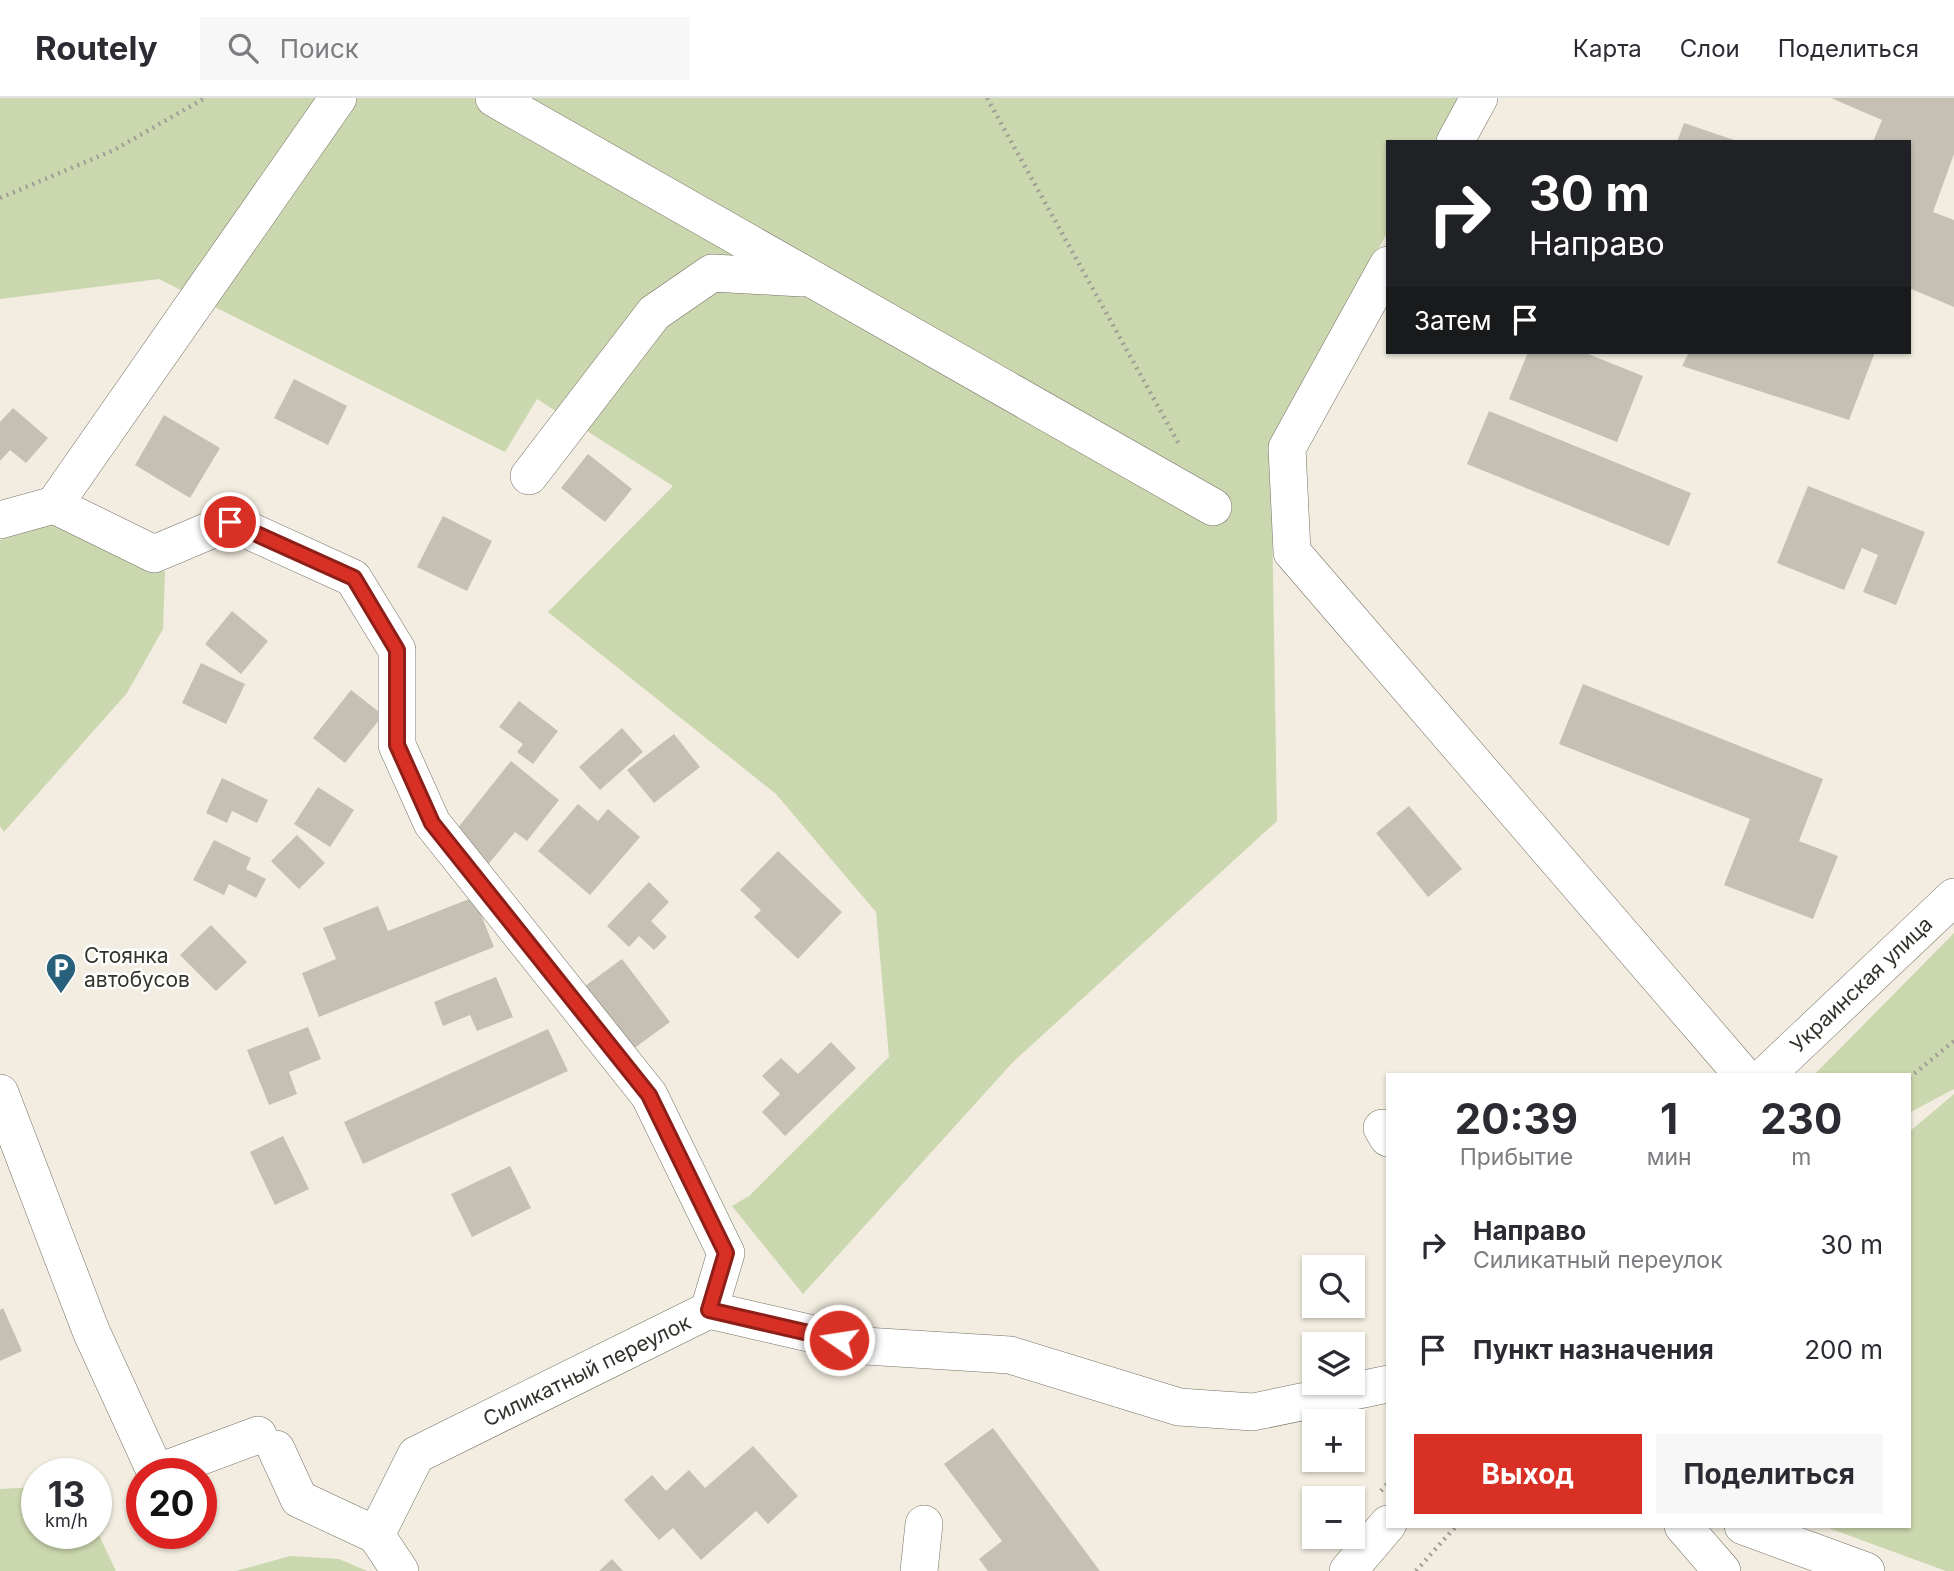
<!DOCTYPE html>
<html lang="ru">
<head>
<meta charset="utf-8">
<style>
	:root { --surface:#fff; --page:#f7f7f7; --text:#2b2b33; --muted:#7c7c81; --line:#e1e1e2; --accent:#d93025 }
	body { margin:0; font-family:Inter,sans-serif; background:var(--page); color:var(--text); height:100vh; display:flex; flex-direction:column; font-size:26px; white-space:nowrap }
	* { box-sizing:border-box; margin:0 }
	p { font-size:23px; color:var(--muted) }
	.icon { flex:none; width:38px; height:38px; fill:none; stroke:currentColor; stroke-width:2; stroke-linecap:round; stroke-linejoin:round }
	.map { position:relative; flex:1; overflow:hidden }
	.sheet { position:absolute; left:1386px; top:975px; width:525px; height:455px; display:flex; flex-direction:column; background:var(--surface); border-radius:0px; box-shadow:0 2px 5px #0004 }
	.sheet>* { flex:none }
	.hud { position:absolute; left:1386px; top:42px; width:525px; height:214px; border-radius:0px; box-shadow:0 2px 5px #0004; background:#202124; color:#fff; overflow:hidden }
	.tools { position:absolute; left:1302px; top:1157px; display:grid; gap:14px }
	.tools a { display:grid; place-items:center; width:63px; height:63px; border-radius:0px; background:var(--surface); box-shadow:0 2px 5px #0004; font-size:35px }
	.speed { position:absolute; left:21px; top:1360px; display:flex; gap:14px; font-size:35px; font-weight:700; text-align:center }
	.speed>* { display:grid; place-content:center; width:91px; height:91px; border-radius:50%; background:var(--surface); box-shadow:0 2px 5px #0004; line-height:1 }
	.speed small { font-size:18px; font-weight:400 }
	.speed .limit { border:10px solid #d22; background:#fff; color:#111 }
	.pin { position:absolute; display:grid; place-items:center; width:60px; height:60px; color:#fff; margin:-30px; border:4px solid #fff; border-radius:50%; box-shadow:0 2px 7px #0007 }
	.me { position:absolute; width:77px; margin:-38px; rotate:283deg; stroke-linejoin:round; filter:drop-shadow(0 0 5px #0008) }
	.turn { display:flex; align-items:center; gap:24px; height:147px; padding:0 28px; font-size:32px }
	.turn .icon { width:91px; height:91px; stroke-width:2.5 }
	.turn b { display:block; font-size:49px; line-height:60px }
	.then { display:flex; align-items:center; height:66px; padding:0 28px; background:#0003; gap:14px; font-size:26px }
	.eta { display:flex; justify-content:space-evenly; align-items:center; height:119px; text-align:center }
	.eta b { font-size:42px; font-weight:700; line-height:49px }
	.cta { display:flex; gap:14px; margin-top:auto; padding:14px 28px }
	.cta a { flex:1; height:80px; border-radius:0px; background:var(--accent); color:#fff; font-size:28px; font-weight:700; line-height:80px; text-align:center }
	.cta a+a { background:var(--page); color:var(--text) }
	ul { padding:0; list-style:none }
	li { display:flex; align-items:center; gap:21px; height:105px; padding:0 28px }
	li div { flex:1 }
	li b { display:block; font-size:26px }
	li em { font-style:normal }
	header { display:flex; align-items:center; gap:42px; box-sizing:border-box; height:98px; padding:0 35px; background:var(--surface); border-bottom:2px solid var(--line) }
	header strong { font-size:33px }
	nav { display:flex; gap:38px; margin-inline-start:auto; font-size:24px }
	.search { width:490px; height:63px; background:var(--page); display:flex; align-items:center; gap:18px; box-sizing:border-box; padding:0 24px; border-radius:0px; color:var(--muted); font-size:26px }
	.map>svg:first-child { display:block }
</style>
</head>
<body>
<header>
<strong>Routely</strong>
<div class="search"><svg class="icon" aria-label="search" viewBox="0 0 24 24"><circle cx="10" cy="10" r="6"/><path d="M15 15l6 6"/></svg>Поиск</div>
<nav><a>Карта</a><a>Слои</a><a>Поделиться</a></nav>
</header>
<div class="map">
<svg width="1954" height="1473" viewBox="0 0 1954 1473">
	<rect width="100%" height="100%" fill="#f2ede0"/>
	<!-- green -->
	<path fill="#cbd7ae" d="M 0,0 L 1460,0 L 1436,44 L 1388,44 L 1388,133 L 1271,350 L 1277,723 L 1013,964 L 803,1196 L 732,1108 L 749,1098 L 889,959 L 876,814 L 776,696 L 548,514 L 673,388 L 537,301 L 505,354 L 159,181 L 0,201 Z
		M 58,424 L 165,474 L 163,531 L 127,595 L 4,734 L 0,728 L 0,442 Z
		M 1954,835 L 1954,991 L 1909,1015 L 1909,976 L 1815,976 Z
		M 1954,996 L 1954,1473 L 1946,1473 L 1823,1428 L 1909,1428 L 1909,1034 Z
		M 37,1389 L 37,1435 L 96,1435 L 96,1431 L 116,1473 L 0,1473 L 0,1391 Z
		M 290,1458 L 339,1461 L 367,1473 L 236,1473 Z"/>
	<!-- building -->
	<path fill="#c6c0b4" d="M 1831,0 L 1954,0 L 1954,56 L 1933,114 L 1954,122 L 1954,209 L 1909,190 L 1909,44 L 1873,44 L 1882,22 Z
		M 1684,25 L 1737,43 L 1737,44 L 1677,44 Z
		M 1528,254 L 1583,254 L 1643,278 L 1617,344 L 1509,301 Z
		M 1689,254 L 1875,254 L 1849,322 L 1682,268 Z
		M 294,281 L 347,308 L 328,347 L 274,320 Z
		M 13,310 L 48,340 L 26,365 L 10,352 L 0,363 L 0,324 Z
		M 1489,313 L 1691,395 L 1669,448 L 1467,366 Z
		M 164,317 L 220,350 L 190,400 L 135,367 Z
		M 588,356 L 632,391 L 605,424 L 561,390 Z
		M 1808,388 L 1925,434 L 1896,507 L 1863,494 L 1878,457 L 1862,450 L 1844,492 L 1777,465 Z
		M 443,418 L 492,443 L 467,493 L 417,469 Z
		M 232,513 L 268,543 L 241,576 L 205,546 Z
		M 201,565 L 245,586 L 226,626 L 182,605 Z
		M 1583,586 L 1823,681 L 1799,743 L 1838,758 L 1813,821 L 1724,787 L 1750,721 L 1559,646 Z
		M 351,592 L 383,617 L 345,665 L 313,640 Z
		M 519,603 L 558,633 L 533,666 L 517,654 L 523,646 L 499,629 Z
		M 622,630 L 643,654 L 600,692 L 579,669 Z
		M 674,636 L 700,669 L 654,705 L 627,672 Z
		M 511,663 L 559,702 L 527,743 L 515,734 L 486,769 L 449,741 Z
		M 222,680 L 268,702 L 257,725 L 232,713 L 227,725 L 206,715 Z
		M 318,689 L 354,712 L 330,749 L 294,726 Z
		M 578,706 L 598,723 L 608,711 L 640,739 L 590,797 L 538,753 Z
		M 1409,708 L 1462,771 L 1428,799 L 1376,735 Z
		M 297,737 L 325,765 L 299,791 L 271,763 Z
		M 214,742 L 251,760 L 246,771 L 266,781 L 256,800 L 229,786 L 224,797 L 193,782 Z
		M 778,753 L 842,814 L 798,861 L 754,819 L 761,812 L 740,792 Z
		M 649,784 L 669,804 L 651,823 L 667,839 L 654,852 L 639,838 L 629,849 L 607,828 Z
		M 474,799 L 494,849 L 319,919 L 302,875 L 336,861 L 323,830 L 378,808 L 388,833 Z
		M 211,827 L 247,864 L 216,893 L 180,857 Z
		M 622,861 L 670,924 L 629,954 L 581,891 Z
		M 496,879 L 513,919 L 477,933 L 470,917 L 443,928 L 434,904 Z
		M 308,929 L 321,961 L 289,974 L 297,996 L 269,1007 L 247,952 Z
		M 548,931 L 568,973 L 363,1066 L 344,1024 Z
		M 831,944 L 856,970 L 785,1038 L 762,1014 L 780,996 L 762,978 L 781,960 L 798,976 Z
		M 283,1038 L 309,1091 L 275,1107 L 250,1054 Z
		M 510,1068 L 531,1110 L 472,1139 L 451,1096 Z
		M 3,1210 L 22,1253 L 0,1263 L 0,1212 Z
		M 993,1330 L 1100,1473 L 988,1473 L 979,1461 L 1002,1443 L 944,1366 Z
		M 753,1348 L 798,1398 L 768,1426 L 756,1413 L 701,1462 L 673,1430 L 659,1442 L 624,1402 L 652,1377 L 666,1393 L 689,1372 L 705,1390 Z
		M 612,1461 L 623,1473 L 599,1473 Z"/>
	<g fill="none" stroke-linecap="round" stroke-linejoin="round">
		<!-- minor casing -->
		<g stroke="#757064" stroke-width="38">
			<g id="minor">
				<path d="M 494,0 L 1213,409"/>
				<path d="M 1455,44 L 1479,0"/>
				<path d="M 1388,167 L 1287,350 L 1292,454 L 1742,976"/>
				<path d="M 529,378 L 654,215 L 712,175 L 802,180"/>
				<path d="M 54,407 L 338,0"/>
				<path d="M 0,422 L 54,407 L 154,456 L 230,424 L 353,480 L 397,552 L 397,647 L 432,725 L 649,997 L 726,1155 L 709,1212 L 416,1357 L 376,1437"/>
				<path id="s1" d="M 1767,976 L 1954,799"/>
				<path d="M 0,995 L 91,1233 L 156,1375 L 258,1337"/>
				<path d="M 1382,1030 L 1388,1040"/>
				<path d="M 709,1212 L 865,1248 L 1010,1257 L 1179,1309 L 1253,1314 L 1388,1286"/>
				<path d="M 276,1351 L 299,1401 L 376,1437"/>
				<path d="M 1683,1428 L 1722,1473"/>
				<path d="M 1743,1428 L 1866,1473"/>
				<path d="M 376,1437 L 400,1473"/>
				<path d="M 919,1473 L 924,1426"/>
				<path d="M 1348,1473 L 1388,1426"/>
			</g>
		</g>
		<!-- path -->
		<path stroke="#a19d94" stroke-width="4.5" stroke-dasharray="2 5" stroke-linecap="butt" d="M 987,0 L 1180,348
			M 0,100 L 114,52 L 205,0
			M 1909,980 L 1954,943
			M 1381,1393 L 1388,1385
			M 1416,1473 L 1456,1428"/>
		<!-- minor -->
		<use href="#minor" stroke="#fff" stroke-width="37"/>
	</g>
	<g fill="none" stroke-linecap="round" stroke-linejoin="round">
		<!-- route casing -->
		<g stroke="#8d1f18" stroke-width="18">
			<path id="route" d="M 230,424 L 354,480 L 397,552 L 397,647 L 432,725 L 649,997 L 726,1155 L 709,1212 L 839,1242"/>
		</g>
		<!-- route -->
		<use href="#route" stroke="#d93025" stroke-width="12"/>
	</g>
	<!-- icons -->
	<defs>
		<g id="parking-pin" transform="scale(1.575)"><path d="M0 17L-7.5 6A9.5 9.5 0 1 1 7.5 6Z" fill="#28617b" stroke="#fff"/><path d="M-3.5-5.5H1a3.5 3.5 0 0 1 0 7H-1V5.5H-3.5ZM-1-3.4V-.6H.8a1.4 1.4 0 0 0 0-2.8Z" fill="#fff"/></g>
	</defs>
	<g fill-rule="evenodd">
		<use href="#parking-pin" x="61" y="870"/>
	</g>
	<g text-anchor="middle" stroke-width="5" stroke-linejoin="round" paint-order="stroke">
		<!-- poi labels -->
		<g font-size="21" fill="#34322d" stroke="#fff" text-anchor="start">
			<text x="84" y="865">Стоянка<tspan x="84" dy="24">автобусов</tspan></text>
		</g>
		<!-- street labels -->
		<g font-size="21" fill="#34322d" stroke="#fff">
			<text dy="7" stroke="none"><textPath href="#s1" startOffset="130">Украинская улица</textPath></text>
			<text transform="translate(587 1273) rotate(-26)" y="7">Силикатный переулок</text>
		</g>
	</g>
</svg>
<div class="tools">
<a><svg class="icon" aria-label="search" viewBox="0 0 24 24"><circle cx="10" cy="10" r="6"/><path d="M15 15l6 6"/></svg></a>
<a><svg class="icon" aria-label="layers" viewBox="0 0 24 24"><path d="M12 4l9 5-9 5-9-5zM3 14l9 5 9-5"/></svg></a>
<a>+</a>
<a>−</a>
</div>
<div class="speed"><div>13<small>km/h</small></div><div class="limit">20</div></div>
<div class="pin" style="left:230px;top:424px;background:#d93025"><svg class="icon" aria-label="arrive" viewBox="0 0 24 24"><path d="M6 21V4h12l-3 4 3 4H6"/></svg></div>
<svg class="me" style="left:839px;top:1242px" viewBox="-20 -20 40 40"><circle r="17" fill="#d93025" stroke="#fff" stroke-width="3"/><path d="M0-11L8 9 0 5-8 9z" fill="#fff"/></svg>
<div class="hud">
<div class="turn"><svg class="icon" aria-label="right" viewBox="0 0 24 24"><path d="M7 20v-9h11M14 6l5 5-5 5"/></svg><div><b>30 m</b>Направо</div></div>
<div class="then">Затем<svg class="icon" aria-label="arrive" viewBox="0 0 24 24"><path d="M6 21V4h12l-3 4 3 4H6"/></svg></div>
</div>
<section class="sheet">
<div class="eta">
<div><b>20:39</b><p>Прибытие</p></div>
<div><b>1</b><p>мин</p></div>
<div><b>230</b><p>m</p></div>
</div>
<ul>
<li><svg class="icon" aria-label="right" viewBox="0 0 24 24"><path d="M7 20v-9h11M14 6l5 5-5 5"/></svg><div><b>Направо</b><p>Силикатный переулок</p></div><em>30 m</em></li>
<li><svg class="icon" aria-label="arrive" viewBox="0 0 24 24"><path d="M6 21V4h12l-3 4 3 4H6"/></svg><div><b>Пункт назначения</b></div><em>200 m</em></li>
</ul>
<div class="cta"><a>Выход</a><a>Поделиться</a></div>
</section>
</div>
</body>
</html>
